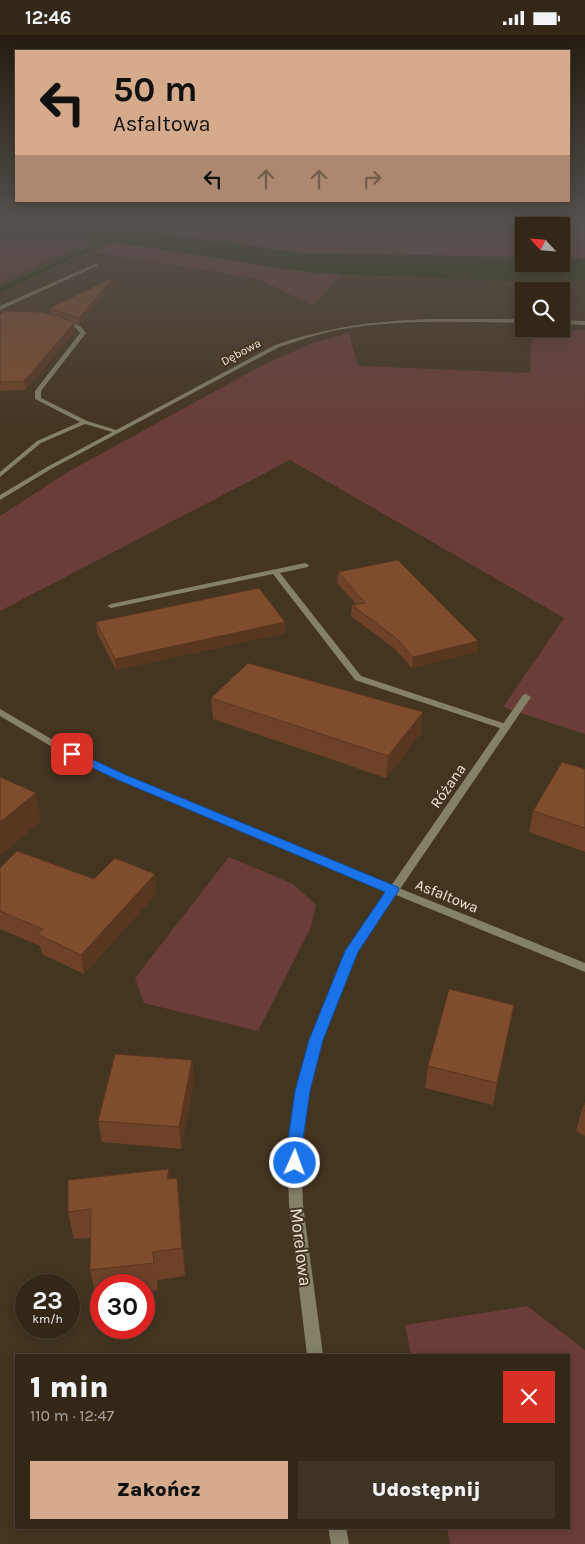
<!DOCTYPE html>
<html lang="pl">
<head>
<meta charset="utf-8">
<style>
	:root { --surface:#332818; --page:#3e3425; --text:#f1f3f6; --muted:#a9a6a2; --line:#4e4437; --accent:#d6ab8b }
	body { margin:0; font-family:Karla,sans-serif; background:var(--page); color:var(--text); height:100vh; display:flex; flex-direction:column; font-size:19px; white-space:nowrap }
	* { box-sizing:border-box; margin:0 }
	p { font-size:16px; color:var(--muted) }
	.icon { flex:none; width:28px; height:28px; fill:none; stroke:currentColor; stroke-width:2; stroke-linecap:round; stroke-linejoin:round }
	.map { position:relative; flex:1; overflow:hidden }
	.panel { position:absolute; left:15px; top:1319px; width:555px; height:175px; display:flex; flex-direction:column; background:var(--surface); border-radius:0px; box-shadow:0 2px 12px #0003,0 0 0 1px var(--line) }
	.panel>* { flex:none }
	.hud { position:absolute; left:15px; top:15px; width:555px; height:152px; border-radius:0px; box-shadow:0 2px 12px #0003,0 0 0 1px var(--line); background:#d6ab8b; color:#111; overflow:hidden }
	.needle { width:32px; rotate:296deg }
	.tools { position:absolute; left:515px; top:182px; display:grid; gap:10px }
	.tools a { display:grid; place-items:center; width:55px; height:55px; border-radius:0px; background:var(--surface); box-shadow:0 2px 12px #0003,0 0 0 1px var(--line); font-size:25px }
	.speed { position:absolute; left:15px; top:1239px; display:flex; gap:10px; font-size:25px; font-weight:700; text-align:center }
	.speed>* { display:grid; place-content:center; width:65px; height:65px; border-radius:50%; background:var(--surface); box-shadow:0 2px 12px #0003,0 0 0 1px var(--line); line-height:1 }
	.speed small { font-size:12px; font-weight:400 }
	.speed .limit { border:8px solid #d22; background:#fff; color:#111 }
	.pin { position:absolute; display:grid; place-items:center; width:42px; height:42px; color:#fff; margin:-21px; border-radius:10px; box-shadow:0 2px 8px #0006 }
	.me { position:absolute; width:55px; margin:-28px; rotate:2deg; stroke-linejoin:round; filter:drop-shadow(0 0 4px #0008) }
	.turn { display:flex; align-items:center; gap:18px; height:105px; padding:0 15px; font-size:22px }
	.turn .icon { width:65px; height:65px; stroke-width:2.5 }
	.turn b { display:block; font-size:35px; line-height:42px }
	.lanes { display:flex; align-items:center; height:48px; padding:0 15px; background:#0003; justify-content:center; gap:25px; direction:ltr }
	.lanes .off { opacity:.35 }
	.round { display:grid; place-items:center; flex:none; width:52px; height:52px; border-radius:0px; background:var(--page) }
	.headline { display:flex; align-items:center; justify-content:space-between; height:85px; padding:0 15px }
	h1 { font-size:30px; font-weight:800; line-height:38px }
	.primary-button { display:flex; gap:10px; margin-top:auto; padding:10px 15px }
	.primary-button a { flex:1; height:58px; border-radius:0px; background:var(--accent); color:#111; font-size:20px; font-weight:800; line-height:58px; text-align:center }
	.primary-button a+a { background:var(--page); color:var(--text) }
	.status { display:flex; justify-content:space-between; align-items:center; height:35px; padding:0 25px; background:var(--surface); direction:ltr }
	.status svg { height:14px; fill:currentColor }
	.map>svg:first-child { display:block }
</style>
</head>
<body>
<div class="status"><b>12:46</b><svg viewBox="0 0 49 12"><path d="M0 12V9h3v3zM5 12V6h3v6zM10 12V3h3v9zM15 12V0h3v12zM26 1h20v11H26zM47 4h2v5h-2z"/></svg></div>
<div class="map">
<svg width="585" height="1509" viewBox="0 0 585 1509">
	<rect width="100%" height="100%" fill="#443520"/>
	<!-- green -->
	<path fill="#6a3d39" d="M 0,187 L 585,187 L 585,223 L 561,222 L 561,191 L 524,191 L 524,222 L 302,218 L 144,196 L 56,192 L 0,192 Z
		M 0,203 L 70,203 L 89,208 L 92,211 L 82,216 L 74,214 L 0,248 Z
		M 115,207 L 312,238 L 342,239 L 313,270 L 256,243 L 92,217 Z
		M 532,294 L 585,295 L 585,699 L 503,672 L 564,583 L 290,425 L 0,576 L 0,481 L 66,438 L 261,331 L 310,309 L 349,298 L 358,331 L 530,338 Z
		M 229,822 L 293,849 L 316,870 L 311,892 L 258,996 L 144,968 L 135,943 Z
		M 527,1271 L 585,1315 L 585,1509 L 450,1509 L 447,1493 L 569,1492 L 569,1320 L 411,1320 L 405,1290 Z"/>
	<!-- water -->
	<path fill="#202c03" d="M 0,192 L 56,192 L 144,196 L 302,218 L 524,222 L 524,229 L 561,229 L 561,222 L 585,223 L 585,245 L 532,247 L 312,238 L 87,203 L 0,203 Z"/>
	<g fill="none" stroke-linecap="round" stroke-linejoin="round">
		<!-- stream -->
		<path fill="#202c03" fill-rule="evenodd" d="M 113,201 L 118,202 L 0,257 L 0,253 Z"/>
		<!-- service -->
		<path fill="#848168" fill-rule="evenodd" d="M 95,229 L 99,230 L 0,275 L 0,271 Z
			M 63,286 L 80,291 L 86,298 L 41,356 L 41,363 L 87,386 L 119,396 L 116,398 L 85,389 L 41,408 L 0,442 L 0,437 L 37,406 L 80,387 L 35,364 L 35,356 L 80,298 L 76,293 L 61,289 L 60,288 Z
			M 305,528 L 309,530 L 308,532 L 280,538 L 361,641 L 509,690 L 511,692 L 509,694 L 503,694 L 355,645 L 273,539 L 111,573 L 107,571 L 111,569 Z"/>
		<!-- minor -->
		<path fill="#848168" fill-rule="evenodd" d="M 430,284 L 524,284 L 524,288 C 462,287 399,284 337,295 C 317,299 298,306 279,312 L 51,434 L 0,465 L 0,460 L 47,432 L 275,310 C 328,292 374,286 430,284 Z
			M 561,285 L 585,286 L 585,290 L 561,289 Z
			M 526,659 L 531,662 L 357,917 L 322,1005 L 314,1031 L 301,1111 L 303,1170 L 323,1320 L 307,1320 L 289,1170 L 287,1111 L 302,1031 L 310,1005 L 348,913 L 523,660 Z
			M 328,1492 L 346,1492 L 349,1509 L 331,1509 Z"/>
		<!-- tertiary -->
		<path fill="#848168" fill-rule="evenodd" d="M 0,674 L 60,709 L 107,733 L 267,800 L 585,928 L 585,937 L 259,804 L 101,737 L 54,713 L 0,681 Z"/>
	</g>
	<!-- wall -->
	<path fill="#6d4228" d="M 114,250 L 79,291 L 74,289 L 75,297 L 25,355 L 0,356 L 0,280 L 51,280 L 50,273 Z
		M 338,537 L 478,606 L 477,617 L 412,633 L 395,614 L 351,581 L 352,570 L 356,569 L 337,548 Z
		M 96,587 L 285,598 L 116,635 L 97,598 Z
		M 211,663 L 421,698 L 386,743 L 213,684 Z
		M 585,734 L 585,817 L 529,797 L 533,776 Z
		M 0,833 L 94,844 L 157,858 L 84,939 L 42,919 L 40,911 L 0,894 Z
		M 514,970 L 493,1070 L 425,1053 L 428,1031 Z
		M 192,1025 L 194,1047 L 181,1114 L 102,1107 L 98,1086 Z
		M 585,1068 L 585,1101 L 576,1096 L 582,1074 Z
		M 169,1134 L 170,1144 L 180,1171 L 185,1241 L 157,1245 L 158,1255 L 144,1257 L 144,1250 L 101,1250 L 101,1262 L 96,1262 L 90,1235 L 91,1203 L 74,1204 L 68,1177 Z"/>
	<!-- shaded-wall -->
	<path fill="#593620" d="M 114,242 L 114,250 L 79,291 L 79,283 Z
		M 74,288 L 75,297 L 25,355 L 24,346 Z
		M 285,587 L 285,598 L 116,635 L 115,624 Z
		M 478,606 L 477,617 L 412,633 L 413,622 Z
		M 423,677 L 421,698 L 386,743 L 388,721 Z
		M 36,758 L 41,786 L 0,821 L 0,787 Z
		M 155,839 L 157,858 L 84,939 L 81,920 Z
		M 514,970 L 510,992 L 493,1070 L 497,1048 Z
		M 192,1025 L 194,1047 L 181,1114 L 179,1092 Z
		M 169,1134 L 172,1162 L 167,1144 Z
		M 177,1143 L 180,1171 L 185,1241 L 182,1213 Z"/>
	<!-- building -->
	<path fill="#7f4d2e" stroke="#593620" d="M 114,242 L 79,283 L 50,273 Z
		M 4,276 L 40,277 L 61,282 L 74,288 L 24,346 L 0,347 L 0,280 Z
		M 398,525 L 478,606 L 413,622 L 396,603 L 352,570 L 365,568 L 338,537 Z
		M 259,553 L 285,587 L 115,624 L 96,587 Z
		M 248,628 L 423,677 L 388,721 L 211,663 Z
		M 562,727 L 585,734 L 585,793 L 533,776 Z
		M 0,742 L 36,758 L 0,787 Z
		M 17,816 L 94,844 L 115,823 L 155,839 L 81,920 L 37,899 L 43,894 L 0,876 L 0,833 Z
		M 449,954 L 514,970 L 497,1048 L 428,1031 Z
		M 115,1019 L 192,1025 L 179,1092 L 98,1086 Z
		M 585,1068 L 585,1076 L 582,1074 Z
		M 169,1134 L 167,1144 L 177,1143 L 182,1213 L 153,1217 L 154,1228 L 90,1235 L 91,1174 L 68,1177 L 68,1145 Z"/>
	<!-- sky -->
	<linearGradient id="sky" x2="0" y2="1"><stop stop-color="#251d12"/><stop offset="0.47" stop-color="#56514e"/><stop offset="1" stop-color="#56514e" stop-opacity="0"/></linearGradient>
	<rect width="585" height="398" fill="url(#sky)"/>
	<!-- route -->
	<path fill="#1a73e8" stroke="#114b97" d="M 72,715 L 126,740 L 398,852 L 399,855 L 358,917 L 323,1005 L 310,1056 L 302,1112 L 302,1128 L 300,1133 L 295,1135 L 289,1133 L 287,1128 L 287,1112 L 295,1056 L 309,1005 L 345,916 L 385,857 L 118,745 L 68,721 L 66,719 Z"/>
	<g text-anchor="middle" stroke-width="4" stroke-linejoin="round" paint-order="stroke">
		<!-- far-street labels -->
		<g font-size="12" fill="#f0e6da" stroke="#443520">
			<text transform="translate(241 317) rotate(-28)" y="4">Dębowa</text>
		</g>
		<!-- street labels -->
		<g font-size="15" fill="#f0e6da" stroke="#443520">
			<text transform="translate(448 751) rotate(-55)" y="5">Różana</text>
			<text transform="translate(447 861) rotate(22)" y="5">Asfaltowa</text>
		</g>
		<!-- near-street labels -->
		<g font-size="18" fill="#f0e6da" stroke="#443520">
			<text transform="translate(301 1212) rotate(83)" y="6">Morelowa</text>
		</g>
	</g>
</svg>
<div class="tools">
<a><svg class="needle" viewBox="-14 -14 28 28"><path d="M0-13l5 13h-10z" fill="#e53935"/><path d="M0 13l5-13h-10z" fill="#a9a6a2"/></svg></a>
<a><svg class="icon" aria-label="search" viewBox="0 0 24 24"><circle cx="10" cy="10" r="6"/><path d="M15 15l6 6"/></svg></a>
</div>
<div class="speed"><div>23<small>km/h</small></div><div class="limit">30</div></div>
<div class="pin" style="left:72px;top:719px;background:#d93025"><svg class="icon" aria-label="arrive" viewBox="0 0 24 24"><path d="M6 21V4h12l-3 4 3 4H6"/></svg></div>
<svg class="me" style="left:295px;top:1128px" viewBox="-20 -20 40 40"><circle r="17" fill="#1a73e8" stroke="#fff" stroke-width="3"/><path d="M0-11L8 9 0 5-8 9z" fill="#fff"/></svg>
<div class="hud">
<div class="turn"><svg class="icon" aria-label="left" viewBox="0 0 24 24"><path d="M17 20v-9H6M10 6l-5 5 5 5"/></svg><div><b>50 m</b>Asfaltowa</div></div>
<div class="lanes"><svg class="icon" aria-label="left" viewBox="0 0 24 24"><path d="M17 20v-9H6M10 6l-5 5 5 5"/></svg><svg class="icon off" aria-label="ahead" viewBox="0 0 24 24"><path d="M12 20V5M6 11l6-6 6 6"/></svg><svg class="icon off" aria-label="ahead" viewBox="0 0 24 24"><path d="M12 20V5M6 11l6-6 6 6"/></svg><svg class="icon off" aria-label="right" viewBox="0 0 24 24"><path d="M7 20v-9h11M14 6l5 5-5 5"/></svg></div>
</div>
<section class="panel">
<div class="headline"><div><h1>1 min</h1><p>110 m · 12:47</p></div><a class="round" style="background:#d93025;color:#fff"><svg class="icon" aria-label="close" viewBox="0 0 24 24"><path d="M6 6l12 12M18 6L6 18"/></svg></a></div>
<div class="primary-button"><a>Zakończ</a><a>Udostępnij</a></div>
</section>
</div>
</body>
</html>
